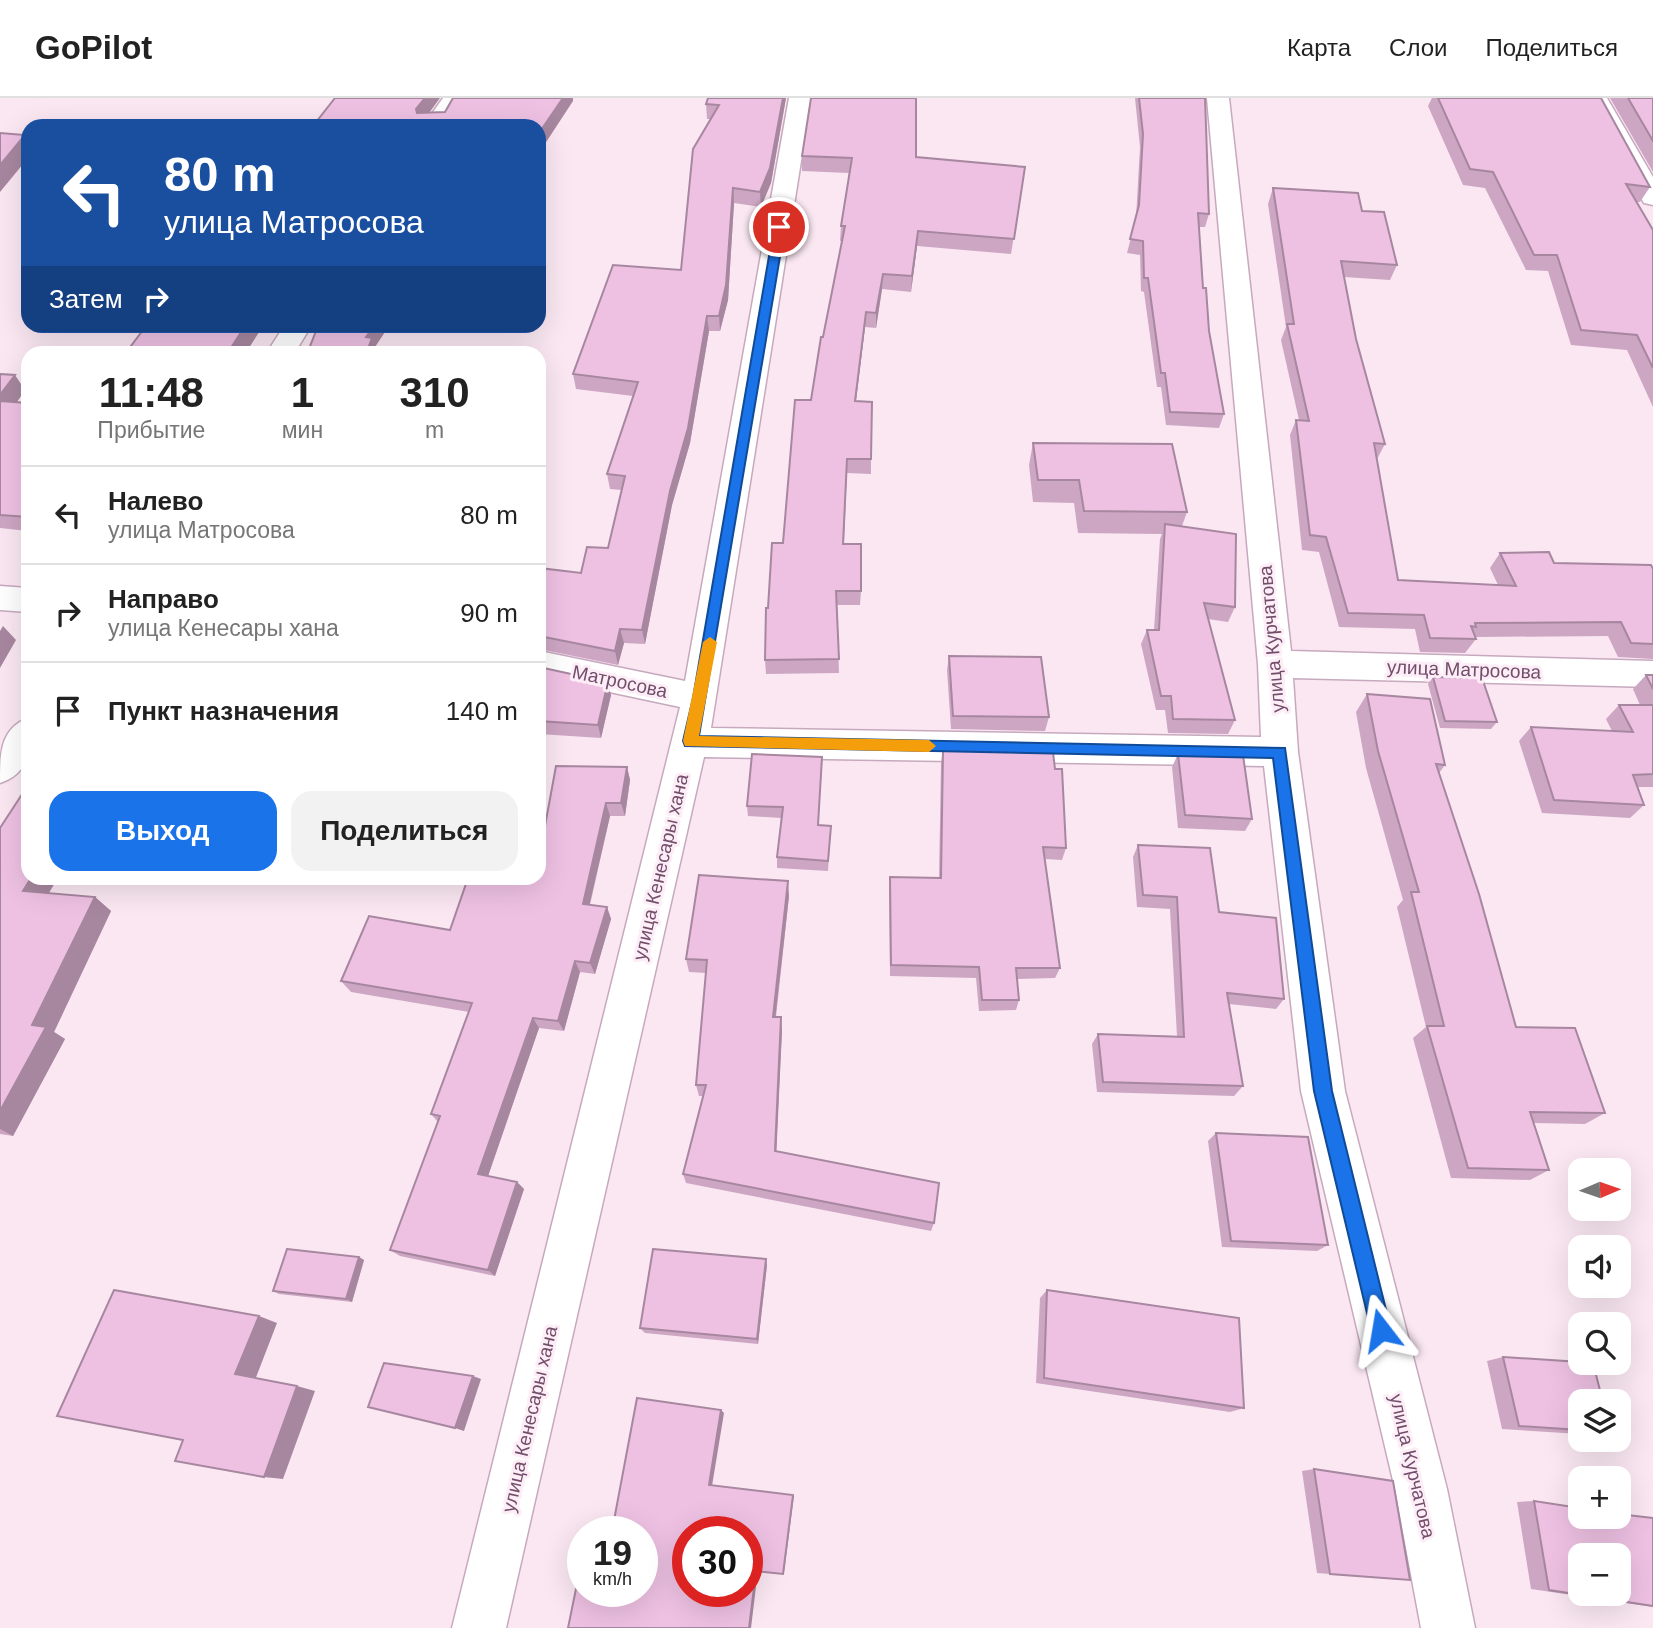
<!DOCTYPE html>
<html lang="ru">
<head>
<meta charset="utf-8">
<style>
	:root { --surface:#fff; --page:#f2f2f2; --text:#222; --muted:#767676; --line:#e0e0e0; --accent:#1a73e8 }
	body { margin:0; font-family:Helvetica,sans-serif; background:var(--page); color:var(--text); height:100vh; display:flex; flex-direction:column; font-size:26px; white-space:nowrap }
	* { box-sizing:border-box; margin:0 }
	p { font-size:23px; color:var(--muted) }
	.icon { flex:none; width:38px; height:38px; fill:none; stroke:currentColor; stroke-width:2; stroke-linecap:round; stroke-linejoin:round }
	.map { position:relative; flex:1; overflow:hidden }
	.panel { position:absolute; left:21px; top:248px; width:525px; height:539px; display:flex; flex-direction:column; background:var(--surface); border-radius:21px; box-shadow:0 7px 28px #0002 }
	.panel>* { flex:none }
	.hud { position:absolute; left:21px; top:21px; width:525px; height:214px; border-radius:21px; box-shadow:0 7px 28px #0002; background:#1a4fa0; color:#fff; overflow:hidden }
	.needle { width:46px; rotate:88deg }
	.tools { position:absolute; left:1568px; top:1060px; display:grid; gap:14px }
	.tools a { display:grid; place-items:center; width:63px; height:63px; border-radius:14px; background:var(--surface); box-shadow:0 7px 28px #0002; font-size:35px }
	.speed { position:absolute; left:567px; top:1418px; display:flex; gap:14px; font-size:35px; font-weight:700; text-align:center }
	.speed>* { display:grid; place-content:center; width:91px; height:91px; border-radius:50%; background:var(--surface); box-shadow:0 7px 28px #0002; line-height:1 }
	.speed small { font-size:18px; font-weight:400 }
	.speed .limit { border:10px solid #d22; background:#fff; color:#111 }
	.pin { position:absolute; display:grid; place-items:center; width:60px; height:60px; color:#fff; margin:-30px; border:4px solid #fff; border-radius:50%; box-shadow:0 2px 7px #0007 }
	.me { position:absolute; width:77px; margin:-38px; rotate:346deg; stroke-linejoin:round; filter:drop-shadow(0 0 5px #0008) }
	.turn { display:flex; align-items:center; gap:24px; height:147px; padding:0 28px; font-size:32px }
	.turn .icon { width:91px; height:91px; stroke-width:2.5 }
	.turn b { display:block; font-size:49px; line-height:60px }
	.then { display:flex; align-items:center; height:66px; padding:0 28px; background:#0003; gap:14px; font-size:26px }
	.eta { display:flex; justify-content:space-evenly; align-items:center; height:119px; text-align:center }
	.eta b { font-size:42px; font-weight:800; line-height:49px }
	.cta { display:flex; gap:14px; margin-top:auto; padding:14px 28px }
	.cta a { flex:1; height:80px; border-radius:21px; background:var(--accent); color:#fff; font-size:28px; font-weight:800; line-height:80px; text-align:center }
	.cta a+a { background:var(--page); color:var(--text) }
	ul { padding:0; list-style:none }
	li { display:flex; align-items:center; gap:21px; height:98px; padding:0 28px; border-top:2px solid var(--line) }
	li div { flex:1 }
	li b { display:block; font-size:26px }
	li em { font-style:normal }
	header { display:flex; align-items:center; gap:42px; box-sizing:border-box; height:98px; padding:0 35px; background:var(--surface); border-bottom:2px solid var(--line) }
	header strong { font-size:33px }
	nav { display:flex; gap:38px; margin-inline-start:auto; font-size:24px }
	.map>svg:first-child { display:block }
</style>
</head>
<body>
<header>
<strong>GoPilot</strong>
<nav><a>Карта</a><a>Слои</a><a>Поделиться</a></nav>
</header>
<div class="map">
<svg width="1653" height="1530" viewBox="0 0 1653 1530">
	<rect width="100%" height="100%" fill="#fae7f2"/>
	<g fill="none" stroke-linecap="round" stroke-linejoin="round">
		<!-- street casing -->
		<g stroke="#c7a9be" stroke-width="3">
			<path id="street" d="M 443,0 L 465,0 L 447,28 L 423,28 Z
				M 789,0 L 811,0 L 711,630 L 1261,639 L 1258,566 L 1207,0 L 1229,0 L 1291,553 L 1653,563 L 1653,589 L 1293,580 L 1298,654 L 1345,993 L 1447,1391 L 1475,1530 L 1421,1530 L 1395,1391 L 1301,993 L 1264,668 L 704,659 L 506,1530 L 452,1530 L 680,609 L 539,579 L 539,553 L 685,583 Z
				M 1585,0 L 1607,0 L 1653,79 L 1653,107 L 1644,105 L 1641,100 Z
				M 284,228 L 311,228 L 294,256 L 266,256 Z
				M 0,488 L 28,490 L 28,514 L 0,512 Z
				M 28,620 C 28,649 33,674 0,685 C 0,656 0,631 28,620 Z"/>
		</g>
		<!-- street -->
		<use href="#street" fill="#fff" fill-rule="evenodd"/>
	</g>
	<!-- wall -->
	<path fill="#cda6c3" d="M 786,0 L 771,85 L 761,109 L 734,105 L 728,202 L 720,233 L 709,233 L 690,345 L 672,407 L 645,546 L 624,545 L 618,567 L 539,551 L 539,470 L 581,475 L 608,450 L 622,392 L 610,391 L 607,376 L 633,298 L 576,291 L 573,276 L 681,172 L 710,21 L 707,21 L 706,6 Z
		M 1135,0 L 1205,0 L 1209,116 L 1205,129 L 1199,129 L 1203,190 L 1209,233 L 1224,316 L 1219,330 L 1166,327 L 1161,289 L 1157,289 L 1144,194 L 1141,193 L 1140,157 L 1127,155 L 1136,120 L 1140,49 Z
		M 1432,0 L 1601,0 L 1650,89 L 1640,104 L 1636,104 L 1653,132 L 1653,309 L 1627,252 L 1571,247 L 1548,173 L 1526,172 L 1485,90 L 1463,87 L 1428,8 Z
		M 1610,0 L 1653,0 L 1653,74 Z
		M 802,58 L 916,59 L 1025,69 L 1011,156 L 917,148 L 911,194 L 882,191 L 876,230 L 865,229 L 856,303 L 871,361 L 871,376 L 847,375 L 844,446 L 861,493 L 860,507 L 837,507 L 839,575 L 766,576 L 765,562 L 768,510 L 783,445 L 842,143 L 840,143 L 841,128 L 849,75 L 802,73 Z
		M 1273,90 L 1362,113 L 1397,167 L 1390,182 L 1344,179 L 1356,241 L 1385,346 L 1377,361 L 1398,482 L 1498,487 L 1490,470 L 1500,455 L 1554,465 L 1653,471 L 1653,561 L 1618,559 L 1608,538 L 1475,539 L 1476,541 L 1465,555 L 1420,554 L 1415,531 L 1339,529 L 1319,454 L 1302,452 L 1290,337 L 1296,322 L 1299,322 L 1281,242 L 1286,229 L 1268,106 Z
		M 0,276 L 25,292 L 17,304 L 28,305 L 28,433 L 0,430 Z
		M 1033,345 L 1187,414 L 1182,428 L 1235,509 L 1228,524 L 1208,521 L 1235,622 L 1228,636 L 1168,635 L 1165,612 L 1156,612 L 1141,546 L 1147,532 L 1154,532 L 1160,441 L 1162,436 L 1078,435 L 1074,405 L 1033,404 L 1029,367 Z
		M 949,558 L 1049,619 L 1045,633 L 951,631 L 947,572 Z
		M 539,569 L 611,597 L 601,640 L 539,636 Z
		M 1646,577 L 1653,577 L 1653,689 L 1638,689 L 1644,707 L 1630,720 L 1542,715 L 1519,643 L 1531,629 L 1612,633 L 1606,621 L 1619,607 L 1640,607 L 1633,591 Z
		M 1433,579 L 1497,624 L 1491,631 L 1440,630 L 1428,586 Z
		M 1367,596 L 1445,667 L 1439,675 L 1516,929 L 1605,1015 L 1585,1026 L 1534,1025 L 1549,1072 L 1530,1082 L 1451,1080 L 1413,940 L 1426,929 L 1397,809 L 1403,802 L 1366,670 L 1356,614 Z
		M 943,652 L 1066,750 L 1062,762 L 1045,761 L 1060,870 L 1055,880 L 1017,881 L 1019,902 L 1016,912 L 979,913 L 976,880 L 890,878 L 889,791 L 890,779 L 939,780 L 941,665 Z
		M 1178,656 L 1252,721 L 1245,733 L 1178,730 L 1172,669 Z
		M 627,669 L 630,682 L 625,718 L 610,718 L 590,807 L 607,809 L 611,821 L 595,876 L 580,874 L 564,933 L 539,930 L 488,1078 L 517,1084 L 524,1091 L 495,1178 L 400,1158 L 390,1152 L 438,1024 L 431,1016 L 469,914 L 351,894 L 341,883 L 450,832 L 539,780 L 545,728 Z
		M 822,670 L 818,727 L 831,728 L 828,773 L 777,770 L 777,759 L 781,720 L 748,718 L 747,708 Z
		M 0,730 L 49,795 L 95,799 L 111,813 L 54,934 L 65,941 L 13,1038 L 0,1036 Z
		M 1138,747 L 1219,814 L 1284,901 L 1276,911 L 1229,906 L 1243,988 L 1234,998 L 1097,994 L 1092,946 L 1098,936 L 1177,938 L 1170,811 L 1137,809 L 1133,759 Z
		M 789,798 L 776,919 L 782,932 L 776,1053 L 934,1125 L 931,1133 L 686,1085 L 683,1076 L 703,998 L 699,998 L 696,987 L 706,875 L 689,874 L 686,861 Z
		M 1216,1035 L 1328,1147 L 1317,1153 L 1222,1149 L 1208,1043 Z
		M 359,1159 L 364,1162 L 352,1204 L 279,1196 L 273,1193 Z
		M 767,1167 L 758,1246 L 645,1235 L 640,1230 Z
		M 1047,1192 L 1244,1310 L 1230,1314 L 1036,1285 L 1040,1200 Z
		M 1503,1259 L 1580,1304 L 1580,1336 L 1502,1331 L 1487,1263 Z
		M 1314,1371 L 1410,1482 L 1317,1475 L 1302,1373 Z
		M 1534,1403 L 1653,1420 L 1653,1509 L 1531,1491 L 1517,1404 Z"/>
	<!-- shaded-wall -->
	<path fill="#a7879f" d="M 425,0 L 440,0 L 421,26 L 416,11 Z
		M 563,0 L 573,0 L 573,3 L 539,55 L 539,35 Z
		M 783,0 L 786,0 L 771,85 L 761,109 L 760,94 Z
		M 25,37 L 28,42 L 28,60 L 0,94 L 0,67 Z
		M 733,90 L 734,105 L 728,202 L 720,233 L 719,218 Z
		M 918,133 L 917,148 L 911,194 L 912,178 Z
		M 883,176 L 882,191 L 876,230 L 876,215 Z
		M 866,214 L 865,229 L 854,318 L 855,303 Z
		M 707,218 L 709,233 L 690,345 L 672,407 L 645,546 L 642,532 Z
		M 245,228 L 263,228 L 245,256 L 227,256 Z
		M 374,228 L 389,228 L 375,249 L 377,256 L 366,256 L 366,239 Z
		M 15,277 L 25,292 L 7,318 L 0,309 L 0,297 Z
		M 3,528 L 16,542 L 0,570 L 0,533 Z
		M 620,531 L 624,545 L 618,567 L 615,553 Z
		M 608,584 L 611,597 L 601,640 L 598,627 Z
		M 627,669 L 630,682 L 625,718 L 621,705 Z
		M 606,705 L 610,718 L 587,817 L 583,806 Z
		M 31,780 L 58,780 L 41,808 L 23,793 Z
		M 788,783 L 789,798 L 774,931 L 773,919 Z
		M 95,799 L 111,813 L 54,934 L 65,941 L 13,1038 L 0,1031 L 0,1013 L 32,927 Z
		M 607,809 L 611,821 L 595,876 L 590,865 Z
		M 575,863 L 580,874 L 564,933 L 558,923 Z
		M 781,919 L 782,932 L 776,1063 L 775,1053 Z
		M 533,920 L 539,930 L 486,1084 L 478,1076 Z
		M 517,1084 L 524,1091 L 495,1178 L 488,1172 Z
		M 359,1159 L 364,1162 L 352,1204 L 346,1201 Z
		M 766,1161 L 767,1167 L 758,1246 L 757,1241 Z
		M 259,1218 L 277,1225 L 255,1282 L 235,1276 Z
		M 473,1278 L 481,1281 L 464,1333 L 455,1330 Z
		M 297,1288 L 315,1293 L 283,1381 L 264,1379 Z
		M 721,1312 L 724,1315 L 712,1388 L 709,1387 Z
		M 793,1397 L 794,1398 L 784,1475 L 783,1476 Z
		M 758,1472 L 751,1530 L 749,1530 L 756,1473 Z"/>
	<!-- building -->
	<path fill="#eec1e3" stroke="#a7879f" stroke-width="2" fill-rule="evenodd" d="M 335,0 L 425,0 L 416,11 L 417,15 L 445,14 L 453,0 L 563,0 L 539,35 L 539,28 L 313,28 Z
		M 708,0 L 783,0 L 770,70 L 760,94 L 733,90 L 726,187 L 719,218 L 707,218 L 688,330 L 670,393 L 642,532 L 620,531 L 615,553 L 539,538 L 539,470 L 581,475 L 587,449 L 608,450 L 625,378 L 607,376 L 638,284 L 573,276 L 613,167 L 681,172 L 693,51 L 719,7 L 706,6 Z
		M 811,0 L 916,0 L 916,59 L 1025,69 L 1014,141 L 918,133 L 912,178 L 883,176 L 876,215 L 866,214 L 855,303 L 872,304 L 871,361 L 847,361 L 843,446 L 861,446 L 861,493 L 836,493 L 839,561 L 765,562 L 766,510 L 768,510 L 772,445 L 783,445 L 795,302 L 811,302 L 821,239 L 823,239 L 845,128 L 841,128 L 852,60 L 802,58 Z
		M 1139,0 L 1205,0 L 1209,116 L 1198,115 L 1203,190 L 1206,190 L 1209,233 L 1224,316 L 1170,314 L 1165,275 L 1161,275 L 1148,180 L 1144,180 L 1143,143 L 1130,141 L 1139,107 L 1143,36 Z
		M 1438,0 L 1601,0 L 1650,89 L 1626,86 L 1653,132 L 1653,270 L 1637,237 L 1581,232 L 1557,157 L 1534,157 L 1493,74 L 1470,71 Z
		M 1628,0 L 1653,0 L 1653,43 Z
		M 0,35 L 25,37 L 0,67 Z
		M 1273,90 L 1358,95 L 1362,113 L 1384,114 L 1397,167 L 1341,163 L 1356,241 L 1385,346 L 1374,345 L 1398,482 L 1516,488 L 1500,455 L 1549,454 L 1554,465 L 1651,467 L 1653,471 L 1653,546 L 1631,545 L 1621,524 L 1475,525 L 1476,529 L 1471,528 L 1476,541 L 1430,540 L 1424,517 L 1348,515 L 1326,439 L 1310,437 L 1296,322 L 1309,323 L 1287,226 L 1294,226 Z
		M 146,228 L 245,228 L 227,256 L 125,256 Z
		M 318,228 L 374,228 L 366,239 L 372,240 L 366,256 L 307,256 Z
		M 0,276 L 15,277 L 0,297 Z
		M 0,303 L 28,305 L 28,419 L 0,417 Z
		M 1033,345 L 1172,346 L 1187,414 L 1084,413 L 1079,382 L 1038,382 Z
		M 1165,426 L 1236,436 L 1235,509 L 1204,505 L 1235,622 L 1173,621 L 1171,598 L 1161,598 L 1147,532 L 1159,532 Z
		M 949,558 L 1041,559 L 1049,619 L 953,618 Z
		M 539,569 L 608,584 L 598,627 L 539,623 Z
		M 1646,577 L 1653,577 L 1653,591 Z
		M 1433,579 L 1482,580 L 1497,624 L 1445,623 Z
		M 1367,596 L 1430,601 L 1445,667 L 1436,666 L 1479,796 L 1516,929 L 1575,930 L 1605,1015 L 1530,1014 L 1549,1072 L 1468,1070 L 1427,928 L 1444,928 L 1411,794 L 1419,794 L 1378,653 Z
		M 1619,607 L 1653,607 L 1653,676 L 1633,677 L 1644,707 L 1554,702 L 1531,629 L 1633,634 Z
		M 943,652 L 1053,654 L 1055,671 L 1062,671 L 1066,750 L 1043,749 L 1060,870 L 1016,870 L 1019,902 L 982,902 L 979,869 L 891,867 L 890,779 L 941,780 Z
		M 752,656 L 822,659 L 818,727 L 831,728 L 828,763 L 777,759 L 783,709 L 747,708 Z
		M 1178,656 L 1243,657 L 1252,721 L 1185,717 Z
		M 556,668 L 627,669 L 621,705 L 606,705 L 583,806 L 607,809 L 590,865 L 575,863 L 558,923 L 533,920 L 478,1076 L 517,1084 L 488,1172 L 390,1152 L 440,1018 L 431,1016 L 472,905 L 341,883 L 369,818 L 450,832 L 468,780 L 539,780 L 539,729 L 545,728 Z
		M 28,687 L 28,780 L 31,780 L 23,793 L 95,799 L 32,927 L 46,929 L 0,1013 L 0,730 Z
		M 1138,747 L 1210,750 L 1219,814 L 1276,820 L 1284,901 L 1227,895 L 1243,988 L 1103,984 L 1098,936 L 1184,939 L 1177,799 L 1143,797 Z
		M 699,777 L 788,783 L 773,919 L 781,919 L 775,1053 L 939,1085 L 934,1125 L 683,1076 L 706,987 L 696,987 L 707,862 L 686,861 Z
		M 1216,1035 L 1308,1039 L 1328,1147 L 1231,1143 Z
		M 287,1151 L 359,1159 L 346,1201 L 273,1193 Z
		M 653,1151 L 766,1161 L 757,1241 L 640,1230 Z
		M 114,1192 L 259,1218 L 235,1276 L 297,1288 L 264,1379 L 175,1363 L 183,1342 L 57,1318 Z
		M 1047,1192 L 1239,1220 L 1244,1310 L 1044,1280 Z
		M 1503,1259 L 1580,1264 L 1580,1265 L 1593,1265 L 1603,1304 L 1580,1304 L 1580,1332 L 1519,1328 Z
		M 384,1265 L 473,1278 L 455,1330 L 368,1309 Z
		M 637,1300 L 721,1312 L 709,1387 L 793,1397 L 783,1476 L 756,1473 L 749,1530 L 568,1530 L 577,1486 L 583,1487 L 583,1493 L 642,1493 L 642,1433 L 612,1433 ZM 688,1433 L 747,1433 L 747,1493 L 688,1493 Z
		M 1314,1371 L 1393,1383 L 1410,1482 L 1330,1476 Z
		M 1534,1403 L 1580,1410 L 1580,1419 L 1619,1419 L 1619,1416 L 1653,1420 L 1653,1508 L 1549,1492 ZM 1580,1458 L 1619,1458 L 1619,1496 L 1580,1496 Z"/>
	<!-- route -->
	<path fill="#1a73e8" stroke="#114b97" stroke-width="2" d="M 779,126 L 785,129 L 699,638 L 1285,650 L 1332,993 L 1391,1232 L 1388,1239 L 1381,1242 L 1374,1239 L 1371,1232 L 1314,993 L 1273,660 L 685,648 L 683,643 L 693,600 L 774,129 Z"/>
	<!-- slow -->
	<path fill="#f59e0b" d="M 710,539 L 717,544 L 699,638 L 929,642 L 936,648 L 929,654 L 685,648 L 683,643 L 703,544 Z"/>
	<g text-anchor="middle" stroke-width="6" stroke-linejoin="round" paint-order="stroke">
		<!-- street labels -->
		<g font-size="19" fill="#724e6b" stroke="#fdedf6">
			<text transform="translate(1271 541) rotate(-95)" y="7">улица Курчатова</text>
			<text transform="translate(1464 571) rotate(2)" y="7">улица Матросова</text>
			<text transform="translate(620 583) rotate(12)" y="7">Матросова</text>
			<text transform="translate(660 769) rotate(-77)" y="7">улица Кенесары хана</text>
			<text transform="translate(529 1321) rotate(-77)" y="7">улица Кенесары хана</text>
			<text transform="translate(1413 1368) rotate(77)" y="7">улица Курчатова</text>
		</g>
	</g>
</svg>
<div class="tools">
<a><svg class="needle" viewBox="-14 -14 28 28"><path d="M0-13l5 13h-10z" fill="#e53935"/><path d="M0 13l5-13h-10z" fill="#767676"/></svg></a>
<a><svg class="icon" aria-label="sound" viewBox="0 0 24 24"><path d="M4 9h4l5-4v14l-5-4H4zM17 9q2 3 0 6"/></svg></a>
<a><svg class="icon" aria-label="search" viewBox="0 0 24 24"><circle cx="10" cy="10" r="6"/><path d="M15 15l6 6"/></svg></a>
<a><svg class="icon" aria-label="layers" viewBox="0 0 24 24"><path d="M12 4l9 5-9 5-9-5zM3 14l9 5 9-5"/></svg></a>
<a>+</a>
<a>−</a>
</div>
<div class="speed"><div>19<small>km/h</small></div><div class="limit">30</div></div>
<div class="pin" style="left:779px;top:129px;background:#d93025"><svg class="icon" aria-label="arrive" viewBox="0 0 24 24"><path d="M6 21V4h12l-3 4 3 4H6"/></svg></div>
<svg class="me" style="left:1381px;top:1232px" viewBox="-20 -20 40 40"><path d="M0-17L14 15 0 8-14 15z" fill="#1a73e8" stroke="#fff" stroke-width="4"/></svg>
<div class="hud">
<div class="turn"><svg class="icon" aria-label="left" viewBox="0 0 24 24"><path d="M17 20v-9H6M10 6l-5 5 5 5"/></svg><div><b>80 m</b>улица Матросова</div></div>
<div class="then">Затем<svg class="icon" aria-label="right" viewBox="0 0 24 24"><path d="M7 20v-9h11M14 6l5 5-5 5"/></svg></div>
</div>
<section class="panel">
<div class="eta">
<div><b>11:48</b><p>Прибытие</p></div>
<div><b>1</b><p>мин</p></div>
<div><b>310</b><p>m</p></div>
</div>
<ul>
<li><svg class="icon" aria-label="left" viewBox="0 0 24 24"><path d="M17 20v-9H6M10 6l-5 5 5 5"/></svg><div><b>Налево</b><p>улица Матросова</p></div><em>80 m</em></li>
<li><svg class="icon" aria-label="right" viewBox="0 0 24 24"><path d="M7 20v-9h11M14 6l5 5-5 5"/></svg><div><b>Направо</b><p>улица Кенесары хана</p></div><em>90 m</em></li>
<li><svg class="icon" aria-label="arrive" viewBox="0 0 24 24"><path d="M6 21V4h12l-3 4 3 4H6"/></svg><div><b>Пункт назначения</b></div><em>140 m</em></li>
</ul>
<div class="cta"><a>Выход</a><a>Поделиться</a></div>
</section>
</div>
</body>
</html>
